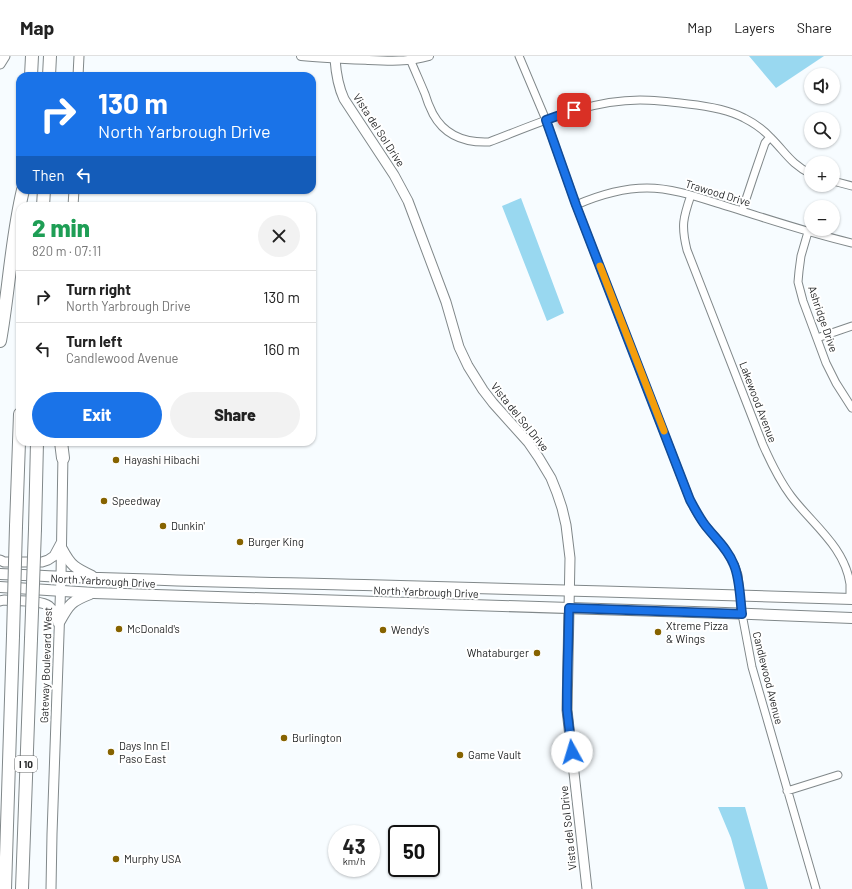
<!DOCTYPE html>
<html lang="en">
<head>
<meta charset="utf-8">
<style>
	:root { --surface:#fff; --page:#f2f2f2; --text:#222; --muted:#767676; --line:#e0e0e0; --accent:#1a73e8 }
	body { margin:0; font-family:Barlow,sans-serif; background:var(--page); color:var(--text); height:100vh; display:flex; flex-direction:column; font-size:15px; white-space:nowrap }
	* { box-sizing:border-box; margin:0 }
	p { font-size:13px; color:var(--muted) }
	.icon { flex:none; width:22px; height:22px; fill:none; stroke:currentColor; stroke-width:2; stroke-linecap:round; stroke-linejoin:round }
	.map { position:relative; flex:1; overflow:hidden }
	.details { position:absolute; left:16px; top:146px; width:300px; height:244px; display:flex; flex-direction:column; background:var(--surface); border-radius:12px; box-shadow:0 1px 3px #0004 }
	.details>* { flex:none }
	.guide { position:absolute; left:16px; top:16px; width:300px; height:122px; border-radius:12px; box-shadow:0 1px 3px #0004; background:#1a73e8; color:#fff; overflow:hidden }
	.tools { position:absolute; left:804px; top:12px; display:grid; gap:8px }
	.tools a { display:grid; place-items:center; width:36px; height:36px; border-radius:50%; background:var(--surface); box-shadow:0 1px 3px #0004; font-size:20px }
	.speed { position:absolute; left:328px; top:769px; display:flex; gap:8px; font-size:20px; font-weight:700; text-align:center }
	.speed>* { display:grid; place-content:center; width:52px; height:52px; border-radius:50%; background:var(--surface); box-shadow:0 1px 3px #0004; line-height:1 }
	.speed small { font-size:10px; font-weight:400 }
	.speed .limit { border:2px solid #111; border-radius:6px; background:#fff; color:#111 }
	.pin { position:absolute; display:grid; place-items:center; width:34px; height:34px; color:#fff; margin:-17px; border-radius:8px; box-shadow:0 2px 6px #0006 }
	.me { position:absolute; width:44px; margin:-22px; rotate:354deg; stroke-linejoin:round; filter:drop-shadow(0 0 3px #0008) }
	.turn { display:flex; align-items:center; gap:14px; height:84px; padding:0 16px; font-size:18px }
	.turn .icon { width:52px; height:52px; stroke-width:2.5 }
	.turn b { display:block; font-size:28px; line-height:34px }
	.then { display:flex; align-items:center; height:38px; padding:0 16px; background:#0003; gap:8px; font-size:15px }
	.round { display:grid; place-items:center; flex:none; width:42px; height:42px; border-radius:21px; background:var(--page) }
	.headline { display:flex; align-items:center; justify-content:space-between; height:68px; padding:0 16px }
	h1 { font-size:24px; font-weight:800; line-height:30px; color:#1e9e55 }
	.primary-button { display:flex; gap:8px; margin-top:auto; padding:8px 16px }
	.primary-button a { flex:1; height:46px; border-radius:24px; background:var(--accent); color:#fff; font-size:16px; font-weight:800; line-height:46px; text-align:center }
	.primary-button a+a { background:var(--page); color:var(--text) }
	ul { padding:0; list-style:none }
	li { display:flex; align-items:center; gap:12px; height:52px; padding:0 16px; border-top:1px solid var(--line) }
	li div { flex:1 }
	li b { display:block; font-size:15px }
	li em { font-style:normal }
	header { display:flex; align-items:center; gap:24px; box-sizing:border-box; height:56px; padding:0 20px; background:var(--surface); border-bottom:1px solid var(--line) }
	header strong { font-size:19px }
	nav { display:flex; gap:22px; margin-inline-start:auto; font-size:14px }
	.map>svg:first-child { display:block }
</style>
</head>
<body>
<header>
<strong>Map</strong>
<nav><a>Map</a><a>Layers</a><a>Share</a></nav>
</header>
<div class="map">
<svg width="852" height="833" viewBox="0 0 852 833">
	<rect width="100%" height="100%" fill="#f7fcff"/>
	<!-- green -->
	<path fill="#99d8f0" d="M 749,0 L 824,0 L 776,32 Z
		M 521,142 L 564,257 L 547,265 L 502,150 Z
		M 718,751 L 745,751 L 768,833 L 745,833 L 731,782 Z"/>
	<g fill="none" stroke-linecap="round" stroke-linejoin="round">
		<!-- minor casing -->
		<g stroke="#81888a" stroke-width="9">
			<path id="minor" d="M 519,0 L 546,64 L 576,149 L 690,444 L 698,459 L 705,469 L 725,493 L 734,508 L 738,519 L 742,558 L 752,611 L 816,833
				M 410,3 C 415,15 420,26 425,38 C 427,45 430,52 433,58 C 445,80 465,87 489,86 C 537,68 587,44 640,44 C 656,44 672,46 688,48 C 707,50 727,53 744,62 C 754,67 763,73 771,82 C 786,97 791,108 811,118
				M 833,125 L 852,130
				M 691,139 C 683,162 681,170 687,194 L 763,389 C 771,407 779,424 791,440 C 812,468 845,491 850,528 C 850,533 850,538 850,543
				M 576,149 C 599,139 622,132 647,132 C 674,132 700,142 726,150 C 768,163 809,177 852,187
				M 742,155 L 754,119 L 765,87 L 770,81
				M 808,176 L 801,200 L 799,215 L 798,226 L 803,245 L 826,307 L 836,327 L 852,352
				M 817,282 L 852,270
				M 787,735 L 838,719"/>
		</g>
		<!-- tertiary casing -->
		<g stroke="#81888a" stroke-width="10">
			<path id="tertiary" d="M 301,0 C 323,2 346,3 368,4 C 389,5 409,6 429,0"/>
		</g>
		<!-- secondary casing -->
		<g stroke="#81888a" stroke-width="11">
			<path id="secondary" d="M 335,3 C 336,17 338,30 344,43 L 394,119 L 408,145 L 446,246 L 459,291 L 468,310 L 483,334 L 493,347 L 528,386 L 539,402 L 551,422 L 557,437 L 562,452 L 566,469 L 570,502 L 567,654 L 587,833
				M 0,8 L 5,0
				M 78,20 L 79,0
				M 73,150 L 74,134
				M 0,504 L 4,506 L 42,506 L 48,504 L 54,500 L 61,487
				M 0,545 L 4,544 C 15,545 41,544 49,550 C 54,554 56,560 58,567
				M 51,833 L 52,778 L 61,521 L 63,397"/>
		</g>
		<!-- primary casing -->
		<g stroke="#81888a" stroke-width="12">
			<path id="primary" d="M 62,493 C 71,510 75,512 92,520
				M 0,518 C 121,524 243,526 364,529 C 527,533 689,538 852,543
				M 0,531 L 94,537 L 725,557 L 852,562
				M 60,565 C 69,548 72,545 90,538"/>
		</g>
		<!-- motorway casing -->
		<g stroke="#81888a" stroke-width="14">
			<path id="motorway" d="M 31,20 L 32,0
				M 49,20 L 50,0
				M 43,150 L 44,134
				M 0,285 C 9,235 11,184 23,134
				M 61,386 L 63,402
				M 16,470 L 20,358
				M 35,473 L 37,386
				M 5,833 L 13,580
				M 22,833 L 31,583"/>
		</g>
		<!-- minor -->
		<use href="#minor" stroke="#fff" stroke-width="7"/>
		<!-- tertiary -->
		<use href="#tertiary" stroke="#fff" stroke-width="8"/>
		<!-- secondary -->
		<use href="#secondary" stroke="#fff" stroke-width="9"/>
		<!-- primary -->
		<use href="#primary" stroke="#fff" stroke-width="10"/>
		<!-- motorway -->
		<use href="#motorway" stroke="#fff" stroke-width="12"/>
		<!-- motorway-bridge casing -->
		<g stroke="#81888a" stroke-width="14" stroke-linecap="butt">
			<path id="motorway-bridge" d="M 13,580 L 16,470
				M 31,583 L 35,473"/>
		</g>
		<!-- motorway-bridge -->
		<use href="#motorway-bridge" stroke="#fff" stroke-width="12"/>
	</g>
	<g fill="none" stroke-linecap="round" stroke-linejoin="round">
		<!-- route casing -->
		<g stroke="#114b97" stroke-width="10">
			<path id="route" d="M 572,696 L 567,654 L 567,635 L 569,552 L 742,558 C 740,543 740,523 734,509 C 728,493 715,482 705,469 C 699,461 695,453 690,444 L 576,149 L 546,64 L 574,54"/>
		</g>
		<!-- route -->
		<use href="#route" stroke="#1a73e8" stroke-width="7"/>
		<!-- slow -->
		<path stroke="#f59e0b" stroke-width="7" d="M 600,210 L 664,375"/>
	</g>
	<!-- markers -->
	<g fill="#866300" stroke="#fff" stroke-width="1.5">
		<circle cx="116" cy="404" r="4"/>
		<circle cx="104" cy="445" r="4"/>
		<circle cx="163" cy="470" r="4"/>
		<circle cx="240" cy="486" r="4"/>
		<circle cx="119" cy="573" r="4"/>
		<circle cx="383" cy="574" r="4"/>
		<circle cx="658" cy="576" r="4"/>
		<circle cx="537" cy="597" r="4"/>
		<circle cx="284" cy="682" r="4"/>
		<circle cx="111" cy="696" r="4"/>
		<circle cx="460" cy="699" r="4"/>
		<circle cx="116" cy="803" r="4"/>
	</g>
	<g text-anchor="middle" stroke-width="4" stroke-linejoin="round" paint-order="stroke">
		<!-- shield labels -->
		<rect fill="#fff" stroke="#676869" stroke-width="1" x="15" y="700" width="22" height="16" rx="3"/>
		<g font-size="10" font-weight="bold" fill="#262829">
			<text x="26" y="712">I 10</text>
		</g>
		<!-- street labels -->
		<g font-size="11" fill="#262829" stroke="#fff">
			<text transform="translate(379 74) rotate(57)" y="4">Vista del Sol Drive</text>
			<text transform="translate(718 137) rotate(17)" y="4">Trawood Drive</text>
			<text transform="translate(823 263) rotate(71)" y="4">Ashridge Drive</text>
			<text transform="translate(758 346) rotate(69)" y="4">Lakewood Avenue</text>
			<text transform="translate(520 361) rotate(51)" y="4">Vista del Sol Drive</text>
			<text transform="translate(103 525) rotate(3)" y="4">North Yarbrough Drive</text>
			<text transform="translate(426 536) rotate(2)" y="4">North Yarbrough Drive</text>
			<text transform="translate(46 609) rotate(-88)" y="4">Gateway Boulevard West</text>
			<text transform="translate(768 622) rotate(76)" y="4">Candlewood Avenue</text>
			<text transform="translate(568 772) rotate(-96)" y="4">Vista del Sol Drive</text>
		</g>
		<!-- poi labels -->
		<g font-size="11" fill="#262829" stroke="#fff" text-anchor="start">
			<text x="124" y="408">Hayashi Hibachi</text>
			<text x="112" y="449">Speedway</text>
			<text x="171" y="474">Dunkin'</text>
			<text x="248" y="490">Burger King</text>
			<text x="666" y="574">Xtreme Pizza<tspan x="666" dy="13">&amp; Wings</tspan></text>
			<text x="127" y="577">McDonald's</text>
			<text x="391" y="578">Wendy's</text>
			<text x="529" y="601" text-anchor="end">Whataburger</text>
			<text x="292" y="686">Burlington</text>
			<text x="119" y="694">Days Inn El<tspan x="119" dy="13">Paso East</tspan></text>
			<text x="468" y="703">Game Vault</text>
			<text x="124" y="807">Murphy USA</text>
		</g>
	</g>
</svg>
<div class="tools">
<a><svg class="icon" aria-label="sound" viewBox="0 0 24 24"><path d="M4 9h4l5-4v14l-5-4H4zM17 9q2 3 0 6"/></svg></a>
<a><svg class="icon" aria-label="search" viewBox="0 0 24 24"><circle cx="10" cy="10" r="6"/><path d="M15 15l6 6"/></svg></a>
<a>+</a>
<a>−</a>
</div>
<div class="speed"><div>43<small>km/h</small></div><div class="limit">50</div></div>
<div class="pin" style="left:574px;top:54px;background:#d93025"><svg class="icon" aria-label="arrive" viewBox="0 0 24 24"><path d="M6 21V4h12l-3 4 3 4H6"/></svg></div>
<svg class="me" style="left:572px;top:696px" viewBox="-20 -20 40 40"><circle r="19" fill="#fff"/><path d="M0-13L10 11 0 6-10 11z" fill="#1a73e8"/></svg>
<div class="guide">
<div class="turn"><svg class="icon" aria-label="right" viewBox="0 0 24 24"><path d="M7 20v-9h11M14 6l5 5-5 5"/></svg><div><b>130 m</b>North Yarbrough Drive</div></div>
<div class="then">Then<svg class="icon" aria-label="left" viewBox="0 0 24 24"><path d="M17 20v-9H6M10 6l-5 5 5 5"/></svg></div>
</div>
<section class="details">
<div class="headline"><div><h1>2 min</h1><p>820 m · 07:11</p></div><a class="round"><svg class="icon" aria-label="close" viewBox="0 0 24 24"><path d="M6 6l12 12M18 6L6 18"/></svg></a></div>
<ul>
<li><svg class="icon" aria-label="right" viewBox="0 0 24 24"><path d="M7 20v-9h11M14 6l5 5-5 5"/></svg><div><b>Turn right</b><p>North Yarbrough Drive</p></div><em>130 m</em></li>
<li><svg class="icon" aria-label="left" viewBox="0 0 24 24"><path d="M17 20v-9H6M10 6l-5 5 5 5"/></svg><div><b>Turn left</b><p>Candlewood Avenue</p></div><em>160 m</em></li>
</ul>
<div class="primary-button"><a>Exit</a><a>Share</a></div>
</section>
</div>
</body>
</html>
